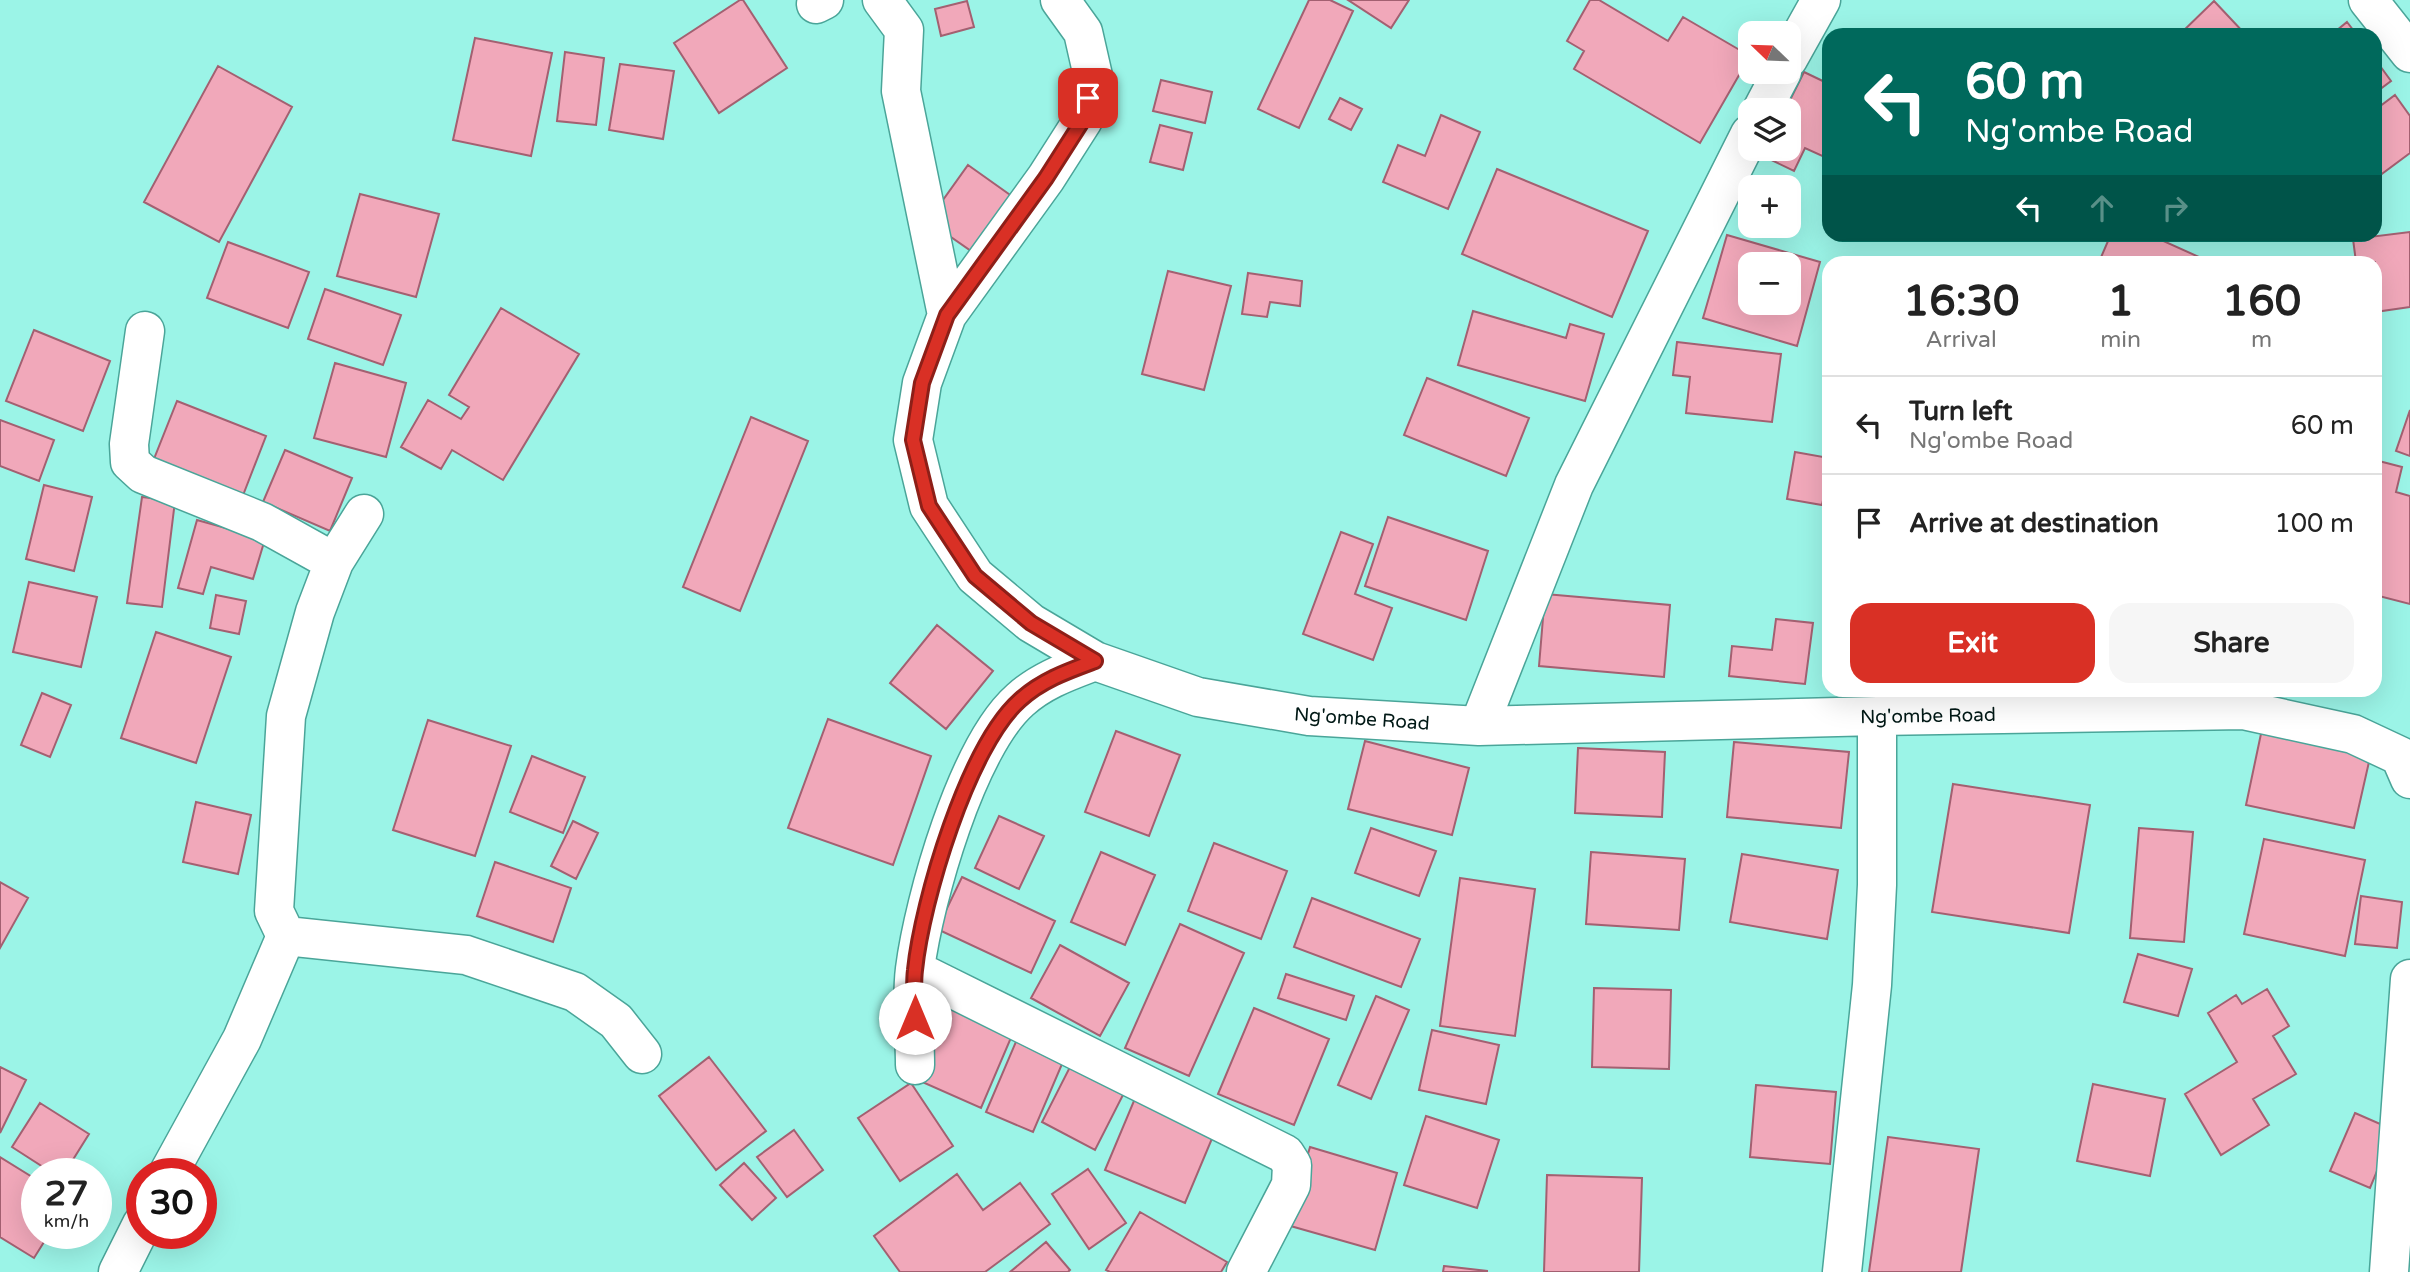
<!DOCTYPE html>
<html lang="en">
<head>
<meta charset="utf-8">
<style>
	:root { --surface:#fff; --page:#f6f6f6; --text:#222; --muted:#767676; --line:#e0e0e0; --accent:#d93025 }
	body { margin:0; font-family:"Varela Round",sans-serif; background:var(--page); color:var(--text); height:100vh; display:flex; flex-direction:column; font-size:26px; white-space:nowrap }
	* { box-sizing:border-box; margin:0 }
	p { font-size:23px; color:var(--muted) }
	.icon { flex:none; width:38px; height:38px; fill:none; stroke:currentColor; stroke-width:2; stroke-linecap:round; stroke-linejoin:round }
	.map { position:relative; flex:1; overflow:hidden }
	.details { position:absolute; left:1822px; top:256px; width:560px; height:441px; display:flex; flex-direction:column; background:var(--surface); border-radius:21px; box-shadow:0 7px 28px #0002 }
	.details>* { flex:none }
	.banner { position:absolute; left:1822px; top:28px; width:560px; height:214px; border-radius:21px; box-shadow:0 7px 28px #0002; background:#00695c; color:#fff; overflow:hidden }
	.needle { width:46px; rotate:293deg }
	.buttons { position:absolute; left:1738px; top:21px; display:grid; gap:14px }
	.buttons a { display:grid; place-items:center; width:63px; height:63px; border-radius:14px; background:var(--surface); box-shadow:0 7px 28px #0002; font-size:35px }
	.speed { position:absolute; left:21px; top:1158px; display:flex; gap:14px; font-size:35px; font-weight:700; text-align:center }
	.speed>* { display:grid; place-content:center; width:91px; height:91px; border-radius:50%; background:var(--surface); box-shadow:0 7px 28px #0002; line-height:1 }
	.speed small { font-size:18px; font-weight:400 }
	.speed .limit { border:10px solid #d22; background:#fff; color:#111 }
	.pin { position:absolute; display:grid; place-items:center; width:60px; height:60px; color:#fff; margin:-30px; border-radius:14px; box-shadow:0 4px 10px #0006 }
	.me { position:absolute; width:77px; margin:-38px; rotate:0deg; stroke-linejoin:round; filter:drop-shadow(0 0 5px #0008) }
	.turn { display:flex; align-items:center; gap:24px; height:147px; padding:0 28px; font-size:32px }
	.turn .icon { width:91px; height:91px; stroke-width:2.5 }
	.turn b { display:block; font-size:49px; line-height:60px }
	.lanes { display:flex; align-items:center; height:66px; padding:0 28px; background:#0003; justify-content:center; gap:35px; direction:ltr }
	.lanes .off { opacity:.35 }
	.eta { display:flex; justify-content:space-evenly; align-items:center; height:119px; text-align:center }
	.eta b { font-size:42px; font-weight:800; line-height:49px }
	.primary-button { display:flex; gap:14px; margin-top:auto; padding:14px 28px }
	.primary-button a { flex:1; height:80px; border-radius:21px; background:var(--accent); color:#fff; font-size:28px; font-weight:800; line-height:80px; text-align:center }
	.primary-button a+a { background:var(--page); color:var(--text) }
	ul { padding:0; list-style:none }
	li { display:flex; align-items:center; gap:21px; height:98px; padding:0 28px; border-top:2px solid var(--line) }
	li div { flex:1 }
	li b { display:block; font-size:26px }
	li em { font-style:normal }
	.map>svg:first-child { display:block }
</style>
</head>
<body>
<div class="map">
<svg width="2410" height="1272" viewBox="0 0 2410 1272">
	<rect width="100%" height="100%" fill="#9bf4e7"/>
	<!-- building -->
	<path fill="#f1a8ba" stroke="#a36071" stroke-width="2" fill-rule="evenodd" d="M 740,0 L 743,0 L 787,68 L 719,113 L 674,43 Z
		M 1309,0 L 1330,0 L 1353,11 L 1299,128 L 1258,109 Z
		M 1348,0 L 1409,0 L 1391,28 Z
		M 1590,0 L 1599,0 L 1668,41 L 1683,17 L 1750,56 L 1700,143 L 1574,69 L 1584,51 L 1567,41 Z
		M 967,1 L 974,27 L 941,36 L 935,9 Z
		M 2214,1 L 2246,35 L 2179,35 Z
		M 2347,22 L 2357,35 L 2331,35 Z
		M 475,38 L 552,53 L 531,156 L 453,140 Z
		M 565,52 L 604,58 L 596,125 L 557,121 Z
		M 2375,59 L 2391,81 L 2375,93 Z
		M 620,64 L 674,71 L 663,139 L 609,130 Z
		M 218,66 L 292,107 L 219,242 L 144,202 Z
		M 1804,72 L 1829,84 L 1829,159 L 1805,148 L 1794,171 L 1763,156 L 1766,149 L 1788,149 L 1788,110 L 1785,110 Z
		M 1161,80 L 1212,92 L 1205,123 L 1153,111 Z
		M 2395,95 L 2410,116 L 2410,153 L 2375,179 L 2375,110 Z
		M 1340,98 L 1362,109 L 1351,130 L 1329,119 Z
		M 1441,115 L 1480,132 L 1448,209 L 1383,182 L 1398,145 L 1425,156 Z
		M 1160,125 L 1192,133 L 1183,170 L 1150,162 Z
		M 968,165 L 1013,197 L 974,253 L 928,221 Z
		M 1497,169 L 1648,231 L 1612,317 L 1462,254 Z
		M 360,194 L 439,214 L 416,297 L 337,276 Z
		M 2410,232 L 2410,307 L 2375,312 L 2375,262 L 2356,262 L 2353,239 Z
		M 2111,234 L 2148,234 L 2210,262 L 2099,262 Z
		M 1727,235 L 1820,262 L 1797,346 L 1703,318 ZM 1750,264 L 1788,264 L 1788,303 L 1750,303 Z
		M 228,242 L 309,272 L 288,328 L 207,298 Z
		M 1168,271 L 1231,286 L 1204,390 L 1142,374 Z
		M 1248,273 L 1302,281 L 1300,306 L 1270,302 L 1267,317 L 1242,314 Z
		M 325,289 L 401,315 L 383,365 L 308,339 Z
		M 501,308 L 579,354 L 503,480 L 452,450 L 441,469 L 401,447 L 428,400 L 461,419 L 469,407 L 449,395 Z
		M 1473,311 L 1566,338 L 1570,324 L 1604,334 L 1585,401 L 1458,365 Z
		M 34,330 L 110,361 L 83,431 L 6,401 Z
		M 1677,342 L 1781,354 L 1772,422 L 1686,413 L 1690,377 L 1673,375 Z
		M 335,363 L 406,383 L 386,457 L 314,438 Z
		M 1427,378 L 1529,418 L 1506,476 L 1404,435 Z
		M 177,401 L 266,436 L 240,503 L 150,469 Z
		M 2410,410 L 2410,456 L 2396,451 Z
		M 751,417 L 808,441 L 740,611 L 683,587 Z
		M 0,420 L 54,440 L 39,481 L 0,466 Z
		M 285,450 L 352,478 L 330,531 L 263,502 Z
		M 1795,452 L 1829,458 L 1829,492 L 1825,491 L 1822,505 L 1787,499 Z
		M 2375,460 L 2402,467 L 2396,492 L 2410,496 L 2410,604 L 2375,595 Z
		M 44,485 L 92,497 L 74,571 L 26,559 Z
		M 142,497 L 175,501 L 162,607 L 127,603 Z
		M 1388,517 L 1488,551 L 1466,620 L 1365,586 Z
		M 197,520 L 265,539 L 253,579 L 211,567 L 203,594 L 178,588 Z
		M 1341,532 L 1373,544 L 1355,594 L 1392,608 L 1373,660 L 1303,634 Z
		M 29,582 L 97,597 L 81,667 L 13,652 Z
		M 1545,594 L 1670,605 L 1664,677 L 1539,666 Z
		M 216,595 L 246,601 L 239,634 L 210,628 Z
		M 1776,619 L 1813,623 L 1805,684 L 1729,676 L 1732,646 L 1772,650 Z
		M 937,625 L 993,671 L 946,729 L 890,683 Z
		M 156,632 L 231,657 L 196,763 L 121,738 Z
		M 42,693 L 71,705 L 50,757 L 21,745 Z
		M 828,719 L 931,756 L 893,865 L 788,828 Z
		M 428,720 L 511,746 L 475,856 L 393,830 Z
		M 2262,729 L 2371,753 L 2354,828 L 2246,805 Z
		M 1116,731 L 1180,755 L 1149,836 L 1085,812 Z
		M 1365,741 L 1469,768 L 1452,835 L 1348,809 Z
		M 1734,742 L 1849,752 L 1841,828 L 1727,817 Z
		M 1578,748 L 1665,752 L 1662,817 L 1575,813 Z
		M 532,756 L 585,777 L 563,833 L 510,812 Z
		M 1953,784 L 2090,805 L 2069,933 L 1932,912 Z
		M 196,802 L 251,815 L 238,874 L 183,862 Z
		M 999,816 L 1044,836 L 1019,889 L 975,868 Z
		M 573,821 L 598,833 L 576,879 L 551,866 Z
		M 1371,828 L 1436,851 L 1419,896 L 1355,873 Z
		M 2139,828 L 2193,832 L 2184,942 L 2130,938 Z
		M 2264,839 L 2365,860 L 2345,956 L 2244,934 Z
		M 1214,843 L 1287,871 L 1261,939 L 1188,911 Z
		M 1101,852 L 1155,875 L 1125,945 L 1071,922 Z
		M 1591,852 L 1685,859 L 1679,930 L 1586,924 Z
		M 1742,854 L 1838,870 L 1827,939 L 1730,922 Z
		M 495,862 L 571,888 L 553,942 L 477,916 Z
		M 962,877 L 1055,921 L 1031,973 L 937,929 Z
		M 1460,878 L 1535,889 L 1515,1036 L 1440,1026 Z
		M 0,882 L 28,898 L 0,948 Z
		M 2361,896 L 2402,902 L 2397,948 L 2355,944 Z
		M 1312,898 L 1420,939 L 1401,987 L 1294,947 Z
		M 1180,924 L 1244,953 L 1189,1076 L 1125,1048 Z
		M 1060,945 L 1129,983 L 1100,1036 L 1031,998 Z
		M 2138,954 L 2192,969 L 2178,1016 L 2124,1002 Z
		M 1286,974 L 1354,996 L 1346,1020 L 1278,998 Z
		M 1594,988 L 1671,990 L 1669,1069 L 1592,1067 Z
		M 2267,989 L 2289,1026 L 2273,1036 L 2296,1074 L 2253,1099 L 2269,1125 L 2221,1155 L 2185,1094 L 2237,1062 L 2208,1013 L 2236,995 L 2242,1004 Z
		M 1376,996 L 1409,1010 L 1371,1099 L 1338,1085 Z
		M 952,1007 L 1013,1033 L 981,1108 L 920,1081 Z
		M 1254,1008 L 1329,1039 L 1294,1125 L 1218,1094 Z
		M 1021,1030 L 1068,1050 L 1033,1132 L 986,1112 Z
		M 1432,1030 L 1499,1045 L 1486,1104 L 1419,1090 Z
		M 709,1057 L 766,1131 L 716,1170 L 659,1096 Z
		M 1072,1063 L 1125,1091 L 1095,1150 L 1042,1122 Z
		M 0,1067 L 26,1080 L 0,1133 Z
		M 911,1083 L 953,1146 L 900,1181 L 858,1118 Z
		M 2093,1084 L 2165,1099 L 2150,1176 L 2077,1161 Z
		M 1756,1085 L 1836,1092 L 1830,1164 L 1750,1157 Z
		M 1136,1096 L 1216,1129 L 1185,1203 L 1105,1170 Z
		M 40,1103 L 89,1134 L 64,1174 L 54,1174 L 12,1147 Z
		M 2355,1113 L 2394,1130 L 2370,1188 L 2330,1171 Z
		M 1426,1116 L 1499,1140 L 1477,1208 L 1404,1185 Z
		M 794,1130 L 823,1170 L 787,1197 L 757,1157 Z
		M 1888,1137 L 1979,1149 L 1961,1272 L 1869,1272 Z
		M 1310,1147 L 1397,1173 L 1375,1250 L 1287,1225 Z
		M 0,1157 L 37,1180 L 37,1234 L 49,1234 L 34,1258 L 0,1237 Z
		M 744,1163 L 776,1198 L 752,1220 L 720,1185 Z
		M 1088,1169 L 1126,1223 L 1089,1249 L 1052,1194 Z
		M 957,1174 L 983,1210 L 1020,1183 L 1050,1224 L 985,1272 L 900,1272 L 874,1236 Z
		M 1547,1175 L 1642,1178 L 1639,1272 L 1544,1272 Z
		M 1140,1212 L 1227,1262 L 1221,1272 L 1110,1272 L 1106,1270 Z
		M 1046,1242 L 1070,1270 L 1068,1272 L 1010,1272 Z
		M 1444,1266 L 1487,1271 L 1487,1272 L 1443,1272 Z"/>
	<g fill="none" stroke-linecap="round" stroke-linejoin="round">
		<!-- minor casing -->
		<g stroke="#4aa599" stroke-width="41">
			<path id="minor" d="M 882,0 L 904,30 L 901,91 L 947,315
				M 1060,0 L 1083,32 L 1093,76 L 1083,120 L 1046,178 L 947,315 L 922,383 L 913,440 L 929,506 L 975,576 L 1031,623 L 1095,661 L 1198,697 L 1309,716 L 1479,726 L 1877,716 L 2243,710 L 2353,734 L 2400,756 L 2410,779
				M 2368,0 L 2410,53
				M 816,4 L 824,0
				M 1788,59 L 1821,0
				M 1762,110 L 1782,72
				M 145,331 L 129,444 L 130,462 L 143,474 L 262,522 L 334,562
				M 1479,726 L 1574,485 L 1750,134
				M 286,936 L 466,955 L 575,992 L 616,1021 L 642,1054
				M 915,970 L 1285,1154 L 1292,1165 L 1291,1185 L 1246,1272
				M 915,1065 C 915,1034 911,1000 915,969 C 924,899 967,747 1020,700 C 1042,680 1069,671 1095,661
				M 168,1174 L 242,1039 L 286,936 L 274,911 L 286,716 L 315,612 L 334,562 L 364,514
				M 118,1272 L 142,1224
				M 1842,1272 L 1872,985 L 1877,885 L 1877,716
				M 2389,1272 L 2410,979"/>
		</g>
		<!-- minor -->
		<use href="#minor" stroke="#fff" stroke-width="38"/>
	</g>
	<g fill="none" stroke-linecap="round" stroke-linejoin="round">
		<!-- route casing -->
		<g stroke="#8d1f18" stroke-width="18">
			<path id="route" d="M 915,1018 C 915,1002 913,986 915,970 C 922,901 968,746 1020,700 C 1042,680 1068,671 1095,661 L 1031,623 L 975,576 L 929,506 L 913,440 L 922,383 L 947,315 L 1046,178 L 1083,120 L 1088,98"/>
		</g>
		<!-- route -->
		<use href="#route" stroke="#d93025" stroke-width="12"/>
	</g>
	<g text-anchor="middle" stroke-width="5" stroke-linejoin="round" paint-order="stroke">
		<!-- street labels -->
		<g font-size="19" fill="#001815" stroke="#fff">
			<text transform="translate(1928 715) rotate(-1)" y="7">Ng'ombe Road</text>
			<text transform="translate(1362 718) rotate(4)" y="7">Ng'ombe Road</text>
		</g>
	</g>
</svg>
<div class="buttons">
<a><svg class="needle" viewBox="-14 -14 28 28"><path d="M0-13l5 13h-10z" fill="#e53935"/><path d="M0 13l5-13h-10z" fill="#767676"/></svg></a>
<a><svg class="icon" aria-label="layers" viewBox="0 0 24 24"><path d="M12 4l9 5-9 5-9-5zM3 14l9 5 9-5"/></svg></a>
<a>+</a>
<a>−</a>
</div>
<div class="speed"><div>27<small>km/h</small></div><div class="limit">30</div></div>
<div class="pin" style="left:1088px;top:98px;background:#d93025"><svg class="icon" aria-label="arrive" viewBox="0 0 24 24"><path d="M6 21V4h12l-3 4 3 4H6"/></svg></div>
<svg class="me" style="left:915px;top:1018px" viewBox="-20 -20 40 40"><circle r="19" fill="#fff"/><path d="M0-13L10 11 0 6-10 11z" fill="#d93025"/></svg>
<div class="banner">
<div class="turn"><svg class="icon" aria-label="left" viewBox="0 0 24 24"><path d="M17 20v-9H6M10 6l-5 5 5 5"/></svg><div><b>60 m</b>Ng'ombe Road</div></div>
<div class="lanes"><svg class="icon" aria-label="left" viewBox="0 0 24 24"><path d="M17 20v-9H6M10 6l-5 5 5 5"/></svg><svg class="icon off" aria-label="ahead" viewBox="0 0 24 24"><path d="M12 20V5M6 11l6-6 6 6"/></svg><svg class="icon off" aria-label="right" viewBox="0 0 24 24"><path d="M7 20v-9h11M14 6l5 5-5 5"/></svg></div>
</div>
<section class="details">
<div class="eta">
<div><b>16:30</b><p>Arrival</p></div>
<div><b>1</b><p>min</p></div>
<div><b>160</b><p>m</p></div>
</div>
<ul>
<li><svg class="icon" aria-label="left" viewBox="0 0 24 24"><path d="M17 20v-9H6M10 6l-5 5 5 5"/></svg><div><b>Turn left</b><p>Ng'ombe Road</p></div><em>60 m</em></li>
<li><svg class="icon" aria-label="arrive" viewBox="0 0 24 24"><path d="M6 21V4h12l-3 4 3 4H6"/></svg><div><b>Arrive at destination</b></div><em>100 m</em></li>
</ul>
<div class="primary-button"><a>Exit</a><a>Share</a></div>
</section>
</div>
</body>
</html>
